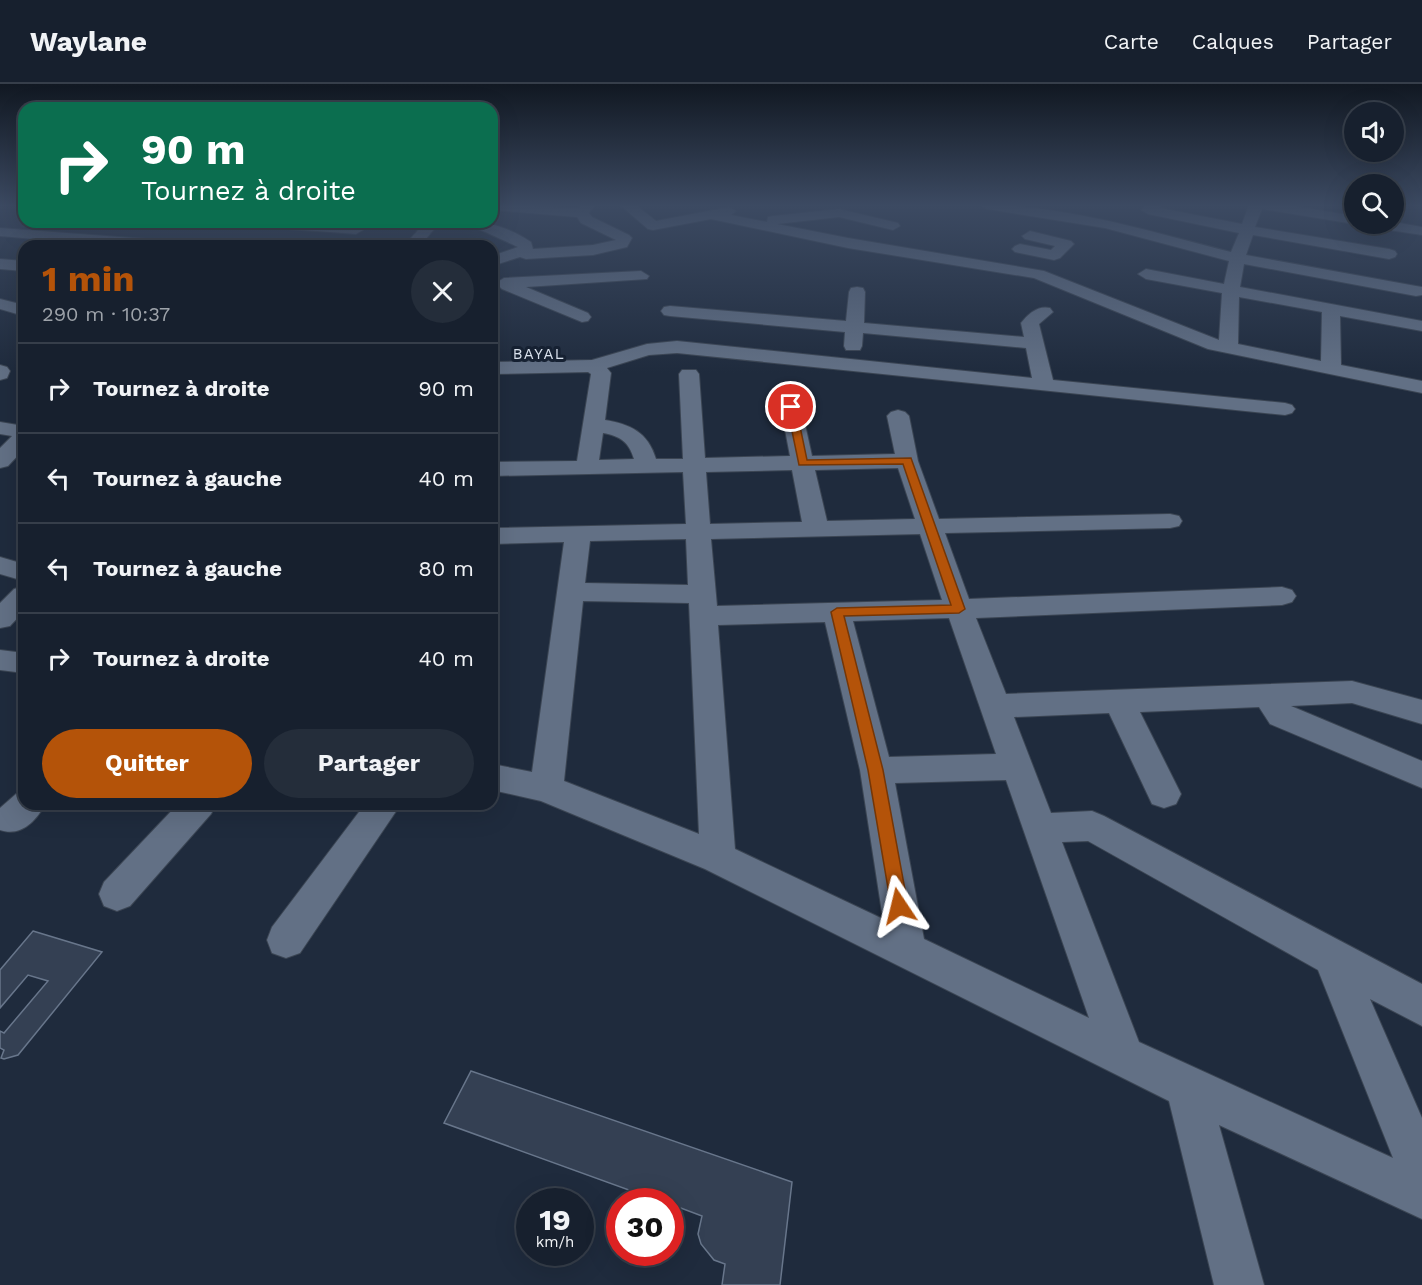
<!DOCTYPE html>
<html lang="fr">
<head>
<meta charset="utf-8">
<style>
	:root { --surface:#17202e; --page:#242d3a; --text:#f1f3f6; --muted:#9ea3aa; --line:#363e4a; --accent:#b45309 }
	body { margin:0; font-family:"Work Sans",sans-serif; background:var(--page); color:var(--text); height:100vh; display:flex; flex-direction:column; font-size:22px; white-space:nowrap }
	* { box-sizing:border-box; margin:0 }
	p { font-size:20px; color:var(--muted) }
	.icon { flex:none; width:33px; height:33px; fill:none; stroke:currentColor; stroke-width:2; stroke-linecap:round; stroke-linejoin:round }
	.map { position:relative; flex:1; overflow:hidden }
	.side { position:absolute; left:18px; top:156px; width:480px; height:570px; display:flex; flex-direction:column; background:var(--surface); border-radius:18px; box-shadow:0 6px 24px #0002,0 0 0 2px var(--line) }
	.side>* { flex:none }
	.guide { position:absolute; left:18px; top:18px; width:480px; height:126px; border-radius:18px; box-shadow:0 6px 24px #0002,0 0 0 2px var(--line); background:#0b6e4f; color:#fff; overflow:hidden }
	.fabs { position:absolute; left:1344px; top:18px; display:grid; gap:12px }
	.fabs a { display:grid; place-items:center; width:60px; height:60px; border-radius:50%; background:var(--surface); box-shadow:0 6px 24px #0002,0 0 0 2px var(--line); font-size:30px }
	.speed { position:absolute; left:516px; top:1104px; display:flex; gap:12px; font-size:30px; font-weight:700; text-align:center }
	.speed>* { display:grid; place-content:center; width:78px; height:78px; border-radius:50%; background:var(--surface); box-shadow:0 6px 24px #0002,0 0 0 2px var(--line); line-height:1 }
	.speed small { font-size:15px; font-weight:400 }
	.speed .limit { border:9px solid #d22; background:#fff; color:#111 }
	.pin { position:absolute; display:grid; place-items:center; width:51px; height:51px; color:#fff; margin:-26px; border:3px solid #fff; border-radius:50%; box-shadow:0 2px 6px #0007 }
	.me { position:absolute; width:66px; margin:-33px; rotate:350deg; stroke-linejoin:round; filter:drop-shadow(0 0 4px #0008) }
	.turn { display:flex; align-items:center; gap:21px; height:126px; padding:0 24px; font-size:27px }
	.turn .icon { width:78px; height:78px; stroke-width:2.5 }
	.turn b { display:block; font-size:42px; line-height:51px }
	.round { display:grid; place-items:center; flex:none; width:63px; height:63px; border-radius:32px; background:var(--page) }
	.summary { display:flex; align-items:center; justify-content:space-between; height:102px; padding:0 24px }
	h1 { font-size:36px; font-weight:700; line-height:45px; color:var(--accent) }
	.action { display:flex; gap:12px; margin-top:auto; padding:12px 24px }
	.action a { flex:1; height:69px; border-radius:36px; background:var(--accent); color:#fff; font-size:24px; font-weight:700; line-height:69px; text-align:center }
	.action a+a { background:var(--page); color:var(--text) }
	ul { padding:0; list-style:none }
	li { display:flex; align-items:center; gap:18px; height:90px; padding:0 24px; border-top:2px solid var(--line) }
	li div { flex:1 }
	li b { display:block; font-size:22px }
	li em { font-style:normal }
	header { display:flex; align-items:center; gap:36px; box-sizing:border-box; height:84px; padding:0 30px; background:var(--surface); border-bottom:2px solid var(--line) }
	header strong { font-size:28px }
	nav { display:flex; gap:33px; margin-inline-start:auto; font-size:21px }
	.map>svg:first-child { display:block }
</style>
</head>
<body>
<header>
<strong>Waylane</strong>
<nav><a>Carte</a><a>Calques</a><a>Partager</a></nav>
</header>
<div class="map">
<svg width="1422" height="1201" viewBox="0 0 1422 1201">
	<rect width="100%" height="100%" fill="#1f2b3d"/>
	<!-- building -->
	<path fill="#344053" stroke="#68768b" stroke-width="1.5" d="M 33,847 L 102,868 L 18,971 L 4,975 L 1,974 L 4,966 L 0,964 L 0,947 L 4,949 L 48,897 L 28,891 L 0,924 L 0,886 Z
		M 471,987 L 792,1098 L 780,1201 L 722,1201 L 725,1180 L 714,1176 L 701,1160 L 698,1150 L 702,1132 L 670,1120 L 670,1118 L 662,1118 L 444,1039 Z"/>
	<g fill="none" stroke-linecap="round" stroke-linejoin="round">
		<!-- minor casing -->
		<g stroke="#3b4553" stroke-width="2">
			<path id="minor" d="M 492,121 L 578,124 L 581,121 L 595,121 L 589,129 L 592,133 L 629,151 L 632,154 L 627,163 L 593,171 L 526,175 L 520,173 L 492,182 L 492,172 L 518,163 L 470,141 L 468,138 C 491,138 512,145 531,158 L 533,165 L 593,161 L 616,156 L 581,139 L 577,133 L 492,126 Z
				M 620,121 L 636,121 L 656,137 L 729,123 L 736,127 L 731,131 L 767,138 L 768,133 L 773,132 L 839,125 L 898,139 L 900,142 L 893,146 L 839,133 L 777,140 L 848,154 L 1044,187 L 1219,256 L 1222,209 L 1146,195 L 1138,190 L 1146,185 L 1224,200 L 1229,177 L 1105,144 L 987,125 L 980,121 C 1066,121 1149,147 1231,168 L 1239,149 L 1148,130 L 1141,126 L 1145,121 L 1162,121 L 1160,124 L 1242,140 L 1249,121 L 1289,121 L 1354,132 L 1354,140 L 1357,140 L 1354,140 L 1262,125 L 1255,143 L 1389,165 L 1395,167 L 1397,170 L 1395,173 L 1389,175 L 1253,151 L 1246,171 L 1416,202 L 1422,203 L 1422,211 L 1416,212 L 1244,180 L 1240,203 L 1422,237 L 1422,247 L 1340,232 L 1341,281 L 1422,297 L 1422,309 L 1208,265 L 1034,194 L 848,164 L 711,135 L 653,146 L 648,145 ZM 1239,213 L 1322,228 L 1321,277 L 1238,260 Z
				M 242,138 C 261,138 353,135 363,146 L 356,150 L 249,142 Z
				M 362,138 L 432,138 L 435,144 L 420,162 L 404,162 L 419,145 L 369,142 Z
				M 1394,138 L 1422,143 L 1422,151 L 1376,144 L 1369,140 Z
				M 0,144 L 173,157 L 181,162 L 117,162 L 0,152 Z
				M 1030,147 L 1071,157 L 1074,160 L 1060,174 L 1054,176 L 1015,168 L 1012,165 L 1015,162 L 1020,160 L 1051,166 L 1055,162 L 1025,155 L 1022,152 Z
				M 0,175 L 24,177 L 24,187 L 0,185 Z
				M 641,187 L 649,192 L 647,195 L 526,203 L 588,229 L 591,233 L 588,237 L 582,238 L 502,205 L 496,199 L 504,194 Z
				M 857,203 L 863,204 L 865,208 L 864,239 L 1024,253 L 1021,239 C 1028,230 1038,221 1050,224 L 1053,228 L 1039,240 L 1053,296 L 1285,319 L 1292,321 L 1295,325 L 1292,329 L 1285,331 L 677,269 L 649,271 L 607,284 L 611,289 L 605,336 C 630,340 648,348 656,375 L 683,375 L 679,290 L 682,286 L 696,286 L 699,290 L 705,374 L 790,372 L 777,304 L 780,300 L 794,300 L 797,304 L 812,372 L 895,370 L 887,332 L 891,328 L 898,326 L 905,328 L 909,332 L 918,377 L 939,435 L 1170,430 L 1179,432 L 1182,437 L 1179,442 L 1170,444 L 945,449 L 969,515 L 1282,503 L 1292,506 L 1296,512 L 1292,518 L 1282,521 L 976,534 L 1006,610 L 1352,597 L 1422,616 L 1422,640 L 1352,619 L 1291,622 L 1422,677 L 1422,704 L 1270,640 L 1259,623 L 1140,628 L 1181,710 L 1176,720 L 1164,724 L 1152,720 L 1109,629 L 1014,633 L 1051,729 L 1092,727 L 1104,732 L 1422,900 L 1422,942 L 1370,915 L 1422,1034 L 1422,1135 L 1219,1041 L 1264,1201 L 1214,1201 L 1169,1017 L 705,785 L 541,717 L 492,706 L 492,680 L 532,688 L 564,458 L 492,460 L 492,444 L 686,440 L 683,388 L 492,392 L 492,378 L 577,377 L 591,290 L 588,288 L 492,290 L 492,278 L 592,276 L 647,260 L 677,257 L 1032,294 L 1026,264 L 863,249 L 862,262 L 860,266 L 846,266 L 844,262 L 845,248 L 670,232 L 664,231 L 661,227 L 664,223 L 670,222 L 846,237 L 849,208 L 851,204 ZM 603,349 C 620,352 629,358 634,375 L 599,376 ZM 898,384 L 915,435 L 827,437 L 815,386 ZM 792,386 L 802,438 L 710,440 L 706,388 ZM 920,450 L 942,516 L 717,522 L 711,455 ZM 686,455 L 688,501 L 585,499 L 590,457 ZM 583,517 L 689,519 L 699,750 L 564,697 ZM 949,534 L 996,670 L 889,673 L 853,537 ZM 825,538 L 860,686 L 883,835 L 735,765 L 718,541 ZM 1006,696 L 1089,934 L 924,855 L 895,699 ZM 1088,757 L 1318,886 L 1393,1074 L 1139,958 L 1062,758 Z
				M 0,215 L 24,221 L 24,232 L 0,225 Z
				M 0,281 L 7,283 L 10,287 L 7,294 L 0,296 Z
				M 0,338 L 24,342 L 24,365 L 8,382 L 0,384 L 0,364 L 12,352 L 0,350 Z
				M 0,473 L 24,480 L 24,497 L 0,490 Z
				M 24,502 L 24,527 L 10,542 L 0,544 L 0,519 L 14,505 Z
				M 0,566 L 24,569 L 24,589 L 0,586 Z
				M 24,707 L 24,720 L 45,720 C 36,738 20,753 0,746 L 0,724 L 16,710 Z
				M 178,720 L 216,720 L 211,730 L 130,822 L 117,827 L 104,822 L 99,810 L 104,798 Z
				M 365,720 L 401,720 L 300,869 L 286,874 L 272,869 L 267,856 L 272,843 Z"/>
		</g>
		<!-- minor -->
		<use href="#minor" fill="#627085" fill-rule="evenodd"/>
	</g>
	<!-- sky -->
	<linearGradient id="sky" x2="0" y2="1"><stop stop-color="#111822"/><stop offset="0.42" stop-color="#3c4a62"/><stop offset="1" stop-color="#3c4a62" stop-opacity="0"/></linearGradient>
	<rect width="1422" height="289" fill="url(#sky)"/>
	<!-- route -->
	<path fill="#b45309" stroke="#753606" stroke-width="1.5" d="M 791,320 L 796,323 L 807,376 L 911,374 L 965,525 L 959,529 L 844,532 L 883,686 L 908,822 L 905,827 L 899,829 L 893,827 L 891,822 L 868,686 L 831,528 L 837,524 L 951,521 L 903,380 L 799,381 L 787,323 Z"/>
	<g text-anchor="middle" stroke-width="6" stroke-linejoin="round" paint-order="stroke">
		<!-- far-neighbourhood labels -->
		<g font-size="15" letter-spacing="1.5" fill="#dae2ed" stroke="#162132">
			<text x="539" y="275">BAYAL</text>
		</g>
	</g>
</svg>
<div class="fabs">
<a><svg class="icon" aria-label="sound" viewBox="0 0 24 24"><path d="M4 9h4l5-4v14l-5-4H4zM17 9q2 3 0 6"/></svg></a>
<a><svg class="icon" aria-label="search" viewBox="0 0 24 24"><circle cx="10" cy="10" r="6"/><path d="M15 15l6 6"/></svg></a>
</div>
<div class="speed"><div>19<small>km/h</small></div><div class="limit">30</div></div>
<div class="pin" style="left:791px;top:323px;background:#d93025"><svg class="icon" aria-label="arrive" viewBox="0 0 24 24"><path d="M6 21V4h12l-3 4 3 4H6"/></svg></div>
<svg class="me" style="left:899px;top:822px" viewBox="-20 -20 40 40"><path d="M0-17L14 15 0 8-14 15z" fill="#b45309" stroke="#fff" stroke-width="4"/></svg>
<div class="guide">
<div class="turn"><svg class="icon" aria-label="right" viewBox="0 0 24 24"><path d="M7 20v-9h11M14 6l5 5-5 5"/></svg><div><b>90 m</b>Tournez à droite</div></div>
</div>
<section class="side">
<div class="summary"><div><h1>1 min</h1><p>290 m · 10:37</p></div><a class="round"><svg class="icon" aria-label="close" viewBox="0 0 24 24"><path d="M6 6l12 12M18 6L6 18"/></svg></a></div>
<ul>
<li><svg class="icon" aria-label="right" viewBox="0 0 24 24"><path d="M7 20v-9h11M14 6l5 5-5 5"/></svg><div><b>Tournez à droite</b></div><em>90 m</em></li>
<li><svg class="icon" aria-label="left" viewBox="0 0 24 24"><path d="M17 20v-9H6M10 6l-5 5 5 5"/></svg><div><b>Tournez à gauche</b></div><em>40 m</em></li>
<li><svg class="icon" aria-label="left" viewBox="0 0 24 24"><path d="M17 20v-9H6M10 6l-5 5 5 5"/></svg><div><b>Tournez à gauche</b></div><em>80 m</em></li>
<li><svg class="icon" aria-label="right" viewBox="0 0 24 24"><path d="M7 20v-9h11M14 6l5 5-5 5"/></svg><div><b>Tournez à droite</b></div><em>40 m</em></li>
</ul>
<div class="action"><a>Quitter</a><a>Partager</a></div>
</section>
</div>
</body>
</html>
